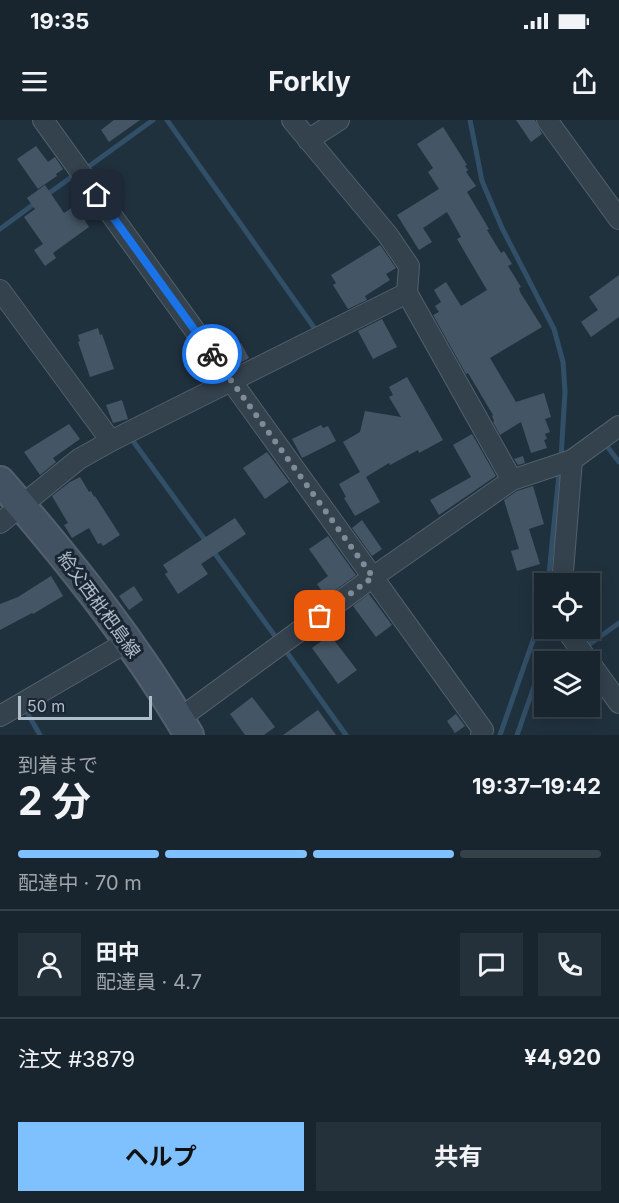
<!DOCTYPE html>
<html lang="ja">
<head>
<meta charset="utf-8">
<style>
	:root { --surface:#18252e; --page:#25313a; --text:#f1f3f6; --muted:#9fa5aa; --line:#36424a; --accent:#7fc1ff }
	body { margin:0; font-family:Inter,"Noto Sans JP",sans-serif; background:var(--page); color:var(--text); height:100vh; display:flex; flex-direction:column; font-size:22px; white-space:nowrap }
	* { box-sizing:border-box; margin:0 }
	p { font-size:20px; color:var(--muted) }
	.icon { flex:none; width:33px; height:33px; fill:none; stroke:currentColor; stroke-width:2; stroke-linecap:round; stroke-linejoin:round }
	.map { position:relative; height:615px; overflow:hidden }
	.panel { display:flex; flex-direction:column; background:var(--surface); flex:1 }
	.panel>* { flex:none }
	.buttons { position:absolute; left:534px; top:453px; display:grid; gap:12px }
	.buttons a { display:grid; place-items:center; width:66px; height:66px; border-radius:0px; background:var(--surface); box-shadow:0 3px 15px #0003,0 0 0 2px var(--line); font-size:30px }
	.scale { position:absolute; left:18px; bottom:15px; width:134px; box-sizing:border-box; padding-left:6px; border:3px solid #b0bdca; border-top:0; font-size:16px; line-height:21px; white-space:nowrap; color:#b0bdca; -webkit-text-stroke:4px #1a2733; paint-order:stroke }
	.pin { position:absolute; display:grid; place-items:center; width:51px; height:51px; color:#fff; margin:-26px; border-radius:12px; box-shadow:0 3px 9px #0006 }
	.courier { position:absolute; display:grid; place-items:center; width:60px; height:60px; margin:-30px; border:4px solid #1a73e8; border-radius:50%; background:#fff; color:#222; box-shadow:0 2px 8px #0007 }
	.overview em { font-style:normal; font-weight:700 }
	.overview div { display:flex; flex-direction:column-reverse }
	.overview { display:flex; align-items:center; justify-content:space-between; height:102px; padding:0 18px }
	h1 { font-size:39px; font-weight:700; line-height:45px }
	.bar { display:grid; grid-template-columns:repeat(4,1fr); gap:9px 6px; align-content:center; height:72px; padding:0 18px }
	.bar i { height:8px; border-radius:4px; background:var(--line) }
	.bar .selected { background:var(--accent) }
	.bar p { grid-column:span 4 }
	.line { display:flex; align-items:center; gap:15px; padding:0 18px; border-top:2px solid var(--line) }
	.line div { flex:1 }
	.round { display:grid; place-items:center; flex:none; width:63px; height:63px; border-radius:0px; background:var(--page) }
	.cta { display:flex; gap:12px; margin-top:auto; padding:12px 18px }
	.cta a { flex:1; height:69px; border-radius:0px; background:var(--accent); color:#111; font-size:24px; font-weight:700; line-height:69px; text-align:center }
	.cta a+a { background:var(--page); color:var(--text) }
	.status { display:flex; justify-content:space-between; align-items:center; height:42px; padding:0 30px; background:var(--surface); direction:ltr }
	.status svg { height:16px; fill:currentColor }
	header { display:flex; justify-content:space-between; align-items:center; height:78px; padding:0 18px; background:var(--surface); font-size:27px; font-weight:700 }
	.map>svg:first-child { display:block }
	.lines { fill:none; stroke-linecap:round; stroke-linejoin:round }
	.stream { stroke:#324f68; stroke-width:5 }
	.building { fill:#445665 }
	.minor-casing { stroke:#53606c; stroke-width:22 }
	.secondary-casing { stroke:#53606c; stroke-width:32 }
	.minor { stroke:#34424e; stroke-width:20 }
	.secondary { stroke:#425262; stroke-width:28 }
	.done { stroke:#7e8c99; stroke-width:6; stroke-dasharray:0 10.8 }
	.route { stroke:#1a73e8; stroke-width:8 }
	.labels { text-anchor:middle; stroke-width:6; stroke-linejoin:round; paint-order:stroke }
	.street-label { font-size:18px; fill:#b0bdca; stroke:#1a2733 }
</style>
</head>
<body>
<div class="status"><b>19:35</b><svg viewBox="0 0 49 12"><path d="M0 12V9h3v3zM5 12V6h3v6zM10 12V3h3v9zM15 12V0h3v12zM26 1h20v11H26zM47 4h2v5h-2z"/></svg></div>
<header><svg class="icon" aria-label="menu" viewBox="0 0 24 24"><path d="M4 6h16M4 12h16M4 18h16"/></svg>Forkly<svg class="icon" aria-label="share" viewBox="0 0 24 24"><path d="M12 15V3M7 8l5-5 5 5M5 13v7h14v-7"/></svg></header>
<div class="map">
<svg width="619" height="615" viewBox="0 0 619 615">
	<rect width="100%" height="100%" fill="#20313e"/>
	<g class="lines">
		<g class="stream">
			<polyline points="167,0 315,209"/>
			<polyline points="470,0 482,61 502,108 554,209 563,242 565,272 561,338"/>
			<polyline points="88,47 153,0"/>
			<polyline points="45,76 73,56"/>
			<polyline points="0,109 38,81"/>
			<polyline points="133,321 275,516"/>
			<polyline points="606,325 619,342"/>
			<polyline points="548,464 559,354"/>
			<polyline points="587,526 619,503"/>
			<polyline points="288,534 346,615"/>
			<polyline points="566,542 576,534"/>
			<polyline points="22,591 25,589 40,615"/>
			<polyline points="500,615 544,489"/>
			<polyline points="517,615 535,564 544,557"/>
		</g>
	</g>
	<g class="building">
		<polygon points="114,0 140,0 109,22 101,10"/>
		<polygon points="516,0 535,0 542,14 531,22"/>
		<polygon points="443,7 467,45 465,46 468,50 466,52 476,66 467,72 489,109 487,110 501,133 504,131 512,144 508,146 521,167 519,168 520,172 542,207 490,238 516,282 544,273 551,297 545,299 550,312 545,314 547,319 544,320 547,328 531,333 521,302 500,315 493,302 494,301 492,296 493,295 468,253 466,254 433,195 439,192 435,186 441,182 434,170 446,162 461,186 487,170 457,119 461,117 447,92 423,108 432,122 419,130 397,95 439,69 428,52 433,48 417,24"/>
		<polygon points="36,26 48,42 55,37 63,49 56,54 57,56 38,69 17,39"/>
		<polygon points="45,65 64,93 79,83 81,86 87,82 96,93 85,101 89,107 53,133 56,138 45,146 34,130 43,124 24,97 35,89 27,78"/>
		<polygon points="380,125 396,148 386,154 390,160 365,176 367,180 348,189 333,165 336,163 331,155"/>
		<polygon points="619,155 619,197 591,217 581,202 598,190 589,177"/>
		<polygon points="382,199 397,227 373,239 358,211"/>
		<polygon points="98,208 100,215 102,214 114,249 90,257 78,222 80,221 78,215"/>
		<polygon points="241,223 249,238 235,246 226,231"/>
		<polygon points="407,257 443,320 419,333 418,330 390,345 389,343 366,357 380,382 355,396 344,378 346,377 339,364 360,352 343,322 360,312 365,291 401,297 389,277 393,275 389,267"/>
		<polygon points="122,280 128,299 113,303 106,285"/>
		<polygon points="69,304 80,319 53,338 56,342 40,355 24,332"/>
		<polygon points="321,305 323,308 328,306 336,321 302,338 292,319"/>
		<polygon points="472,314 496,356 439,395 430,380 471,357 453,325"/>
		<polygon points="267,332 289,362 265,379 243,348"/>
		<polygon points="523,336 525,343 518,345 514,339"/>
		<polygon points="80,357 89,372 91,371 94,377 95,376 120,415 103,426 101,423 98,424 89,408 72,418 64,405 68,403 52,376 70,362"/>
		<polygon points="533,366 544,404 529,409 540,444 517,451 511,431 519,429 504,380 517,371"/>
		<polygon points="235,398 246,414 201,444 208,454 178,474 165,454 168,452 163,445"/>
		<polygon points="362,400 382,429 372,436 352,408"/>
		<polygon points="328,416 356,455 326,477 317,464 328,456 309,429"/>
		<polygon points="51,456 63,476 33,494 32,493 0,510 0,484 18,477"/>
		<polygon points="134,466 143,480 129,490 119,476"/>
		<polygon points="369,474 392,505 376,517 353,486"/>
		<polygon points="330,515 357,550 338,564 312,528"/>
		<polygon points="252,577 275,607 264,615 245,615 230,594"/>
		<polygon points="318,590 336,615 283,615"/>
		<polygon points="456,594 465,606 455,613 447,601"/>
	</g>
	<g class="lines">
		<g class="minor-casing">
			<g id="minor">
				<polyline points="43,0 483,610 481,615"/>
				<polyline points="292,0 387,114 409,146 407,173 512,360"/>
				<polyline points="547,0 619,99"/>
				<polyline points="308,20 339,0"/>
				<polyline points="0,170 111,321"/>
				<polyline points="0,403 79,339 111,321 407,173"/>
				<polyline points="562,464 572,340"/>
				<polyline points="565,508 589,542"/>
				<polyline points="590,543 619,583"/>
				<polyline points="0,596 127,522"/>
				<polyline points="179,599 373,457 512,360 572,340 619,306"/>
			</g>
		</g>
		<g class="secondary-casing">
			<path id="secondary" d="M 0,361 C 69,440 135,523 189,615"/>
		</g>
		<use href="#minor" class="minor"/>
		<use href="#secondary" class="secondary"/>
	</g>
	<g class="lines">
		<polyline class="done" points="212,234 373,457 320,496"/>
		<polyline class="route" points="97,75 212,234"/>
	</g>
	<g class="labels">
		<g class="street-label">
			<text transform="translate(99 485) rotate(54)" y="6">給父西枇杷島線</text>
		</g>
	</g>
</svg>
<div class="buttons">
<a><svg class="icon" aria-label="locate" viewBox="0 0 24 24"><circle cx="12" cy="12" r="6"/><path d="M12 2v4M12 18v4M2 12h4M18 12h4"/></svg></a>
<a><svg class="icon" aria-label="layers" viewBox="0 0 24 24"><path d="M12 4l9 5-9 5-9-5zM3 14l9 5 9-5"/></svg></a>
</div>
<div class="scale">50 m</div>
<div class="pin" style="left:320px;top:496px;background:#ea580c"><svg class="icon" aria-label="bag" viewBox="0 0 24 24"><path d="M5 8h14l-1 12H6zM9 8a3 3 0 0 1 6 0"/></svg></div>
<div class="pin" style="left:97px;top:75px;background:#1f2937"><svg class="icon" aria-label="home" viewBox="0 0 24 24"><path d="M3 11l9-7 9 7M6 9v11h12V9"/></svg></div>
<div class="courier" style="left:212px;top:234px"><svg class="icon" aria-label="bike" viewBox="0 0 24 24"><circle cx="6" cy="16" r="4"/><circle cx="18" cy="16" r="4"/><path d="M6 16l4-8h5l3 8M10 8l3 8H6M13 5h3"/></svg></div>
</div>
<section class="panel">
<div class="overview"><div><h1>2 分</h1><p>到着まで</p></div><em>19:37–19:42</em></div>
<div class="bar"><i class="selected"></i><i class="selected"></i><i class="selected"></i><i></i><p>配達中 · 70 m</p></div>
<div class="line" style="height:108px"><a class="round"><svg class="icon" aria-label="person" viewBox="0 0 24 24"><circle cx="12" cy="8" r="4"/><path d="M4 21q1-7 8-7t8 7"/></svg></a><div><b>田中</b><p>配達員 · 4.7</p></div><a class="round"><svg class="icon" aria-label="chat" viewBox="0 0 24 24"><path d="M4 5h16v11H9l-5 4z"/></svg></a><a class="round"><svg class="icon" aria-label="phone" viewBox="0 0 24 24"><path d="M5 4h4l2 5-3 2q2 4 5 5l2-3 5 2v4C11 20 4 13 5 4z"/></svg></a></div>
<div class="line" style="height:78px"><div>注文 #3879</div><b>¥4,920</b></div>
<div class="cta"><a>ヘルプ</a><a>共有</a></div>
</section>
</body>
</html>
